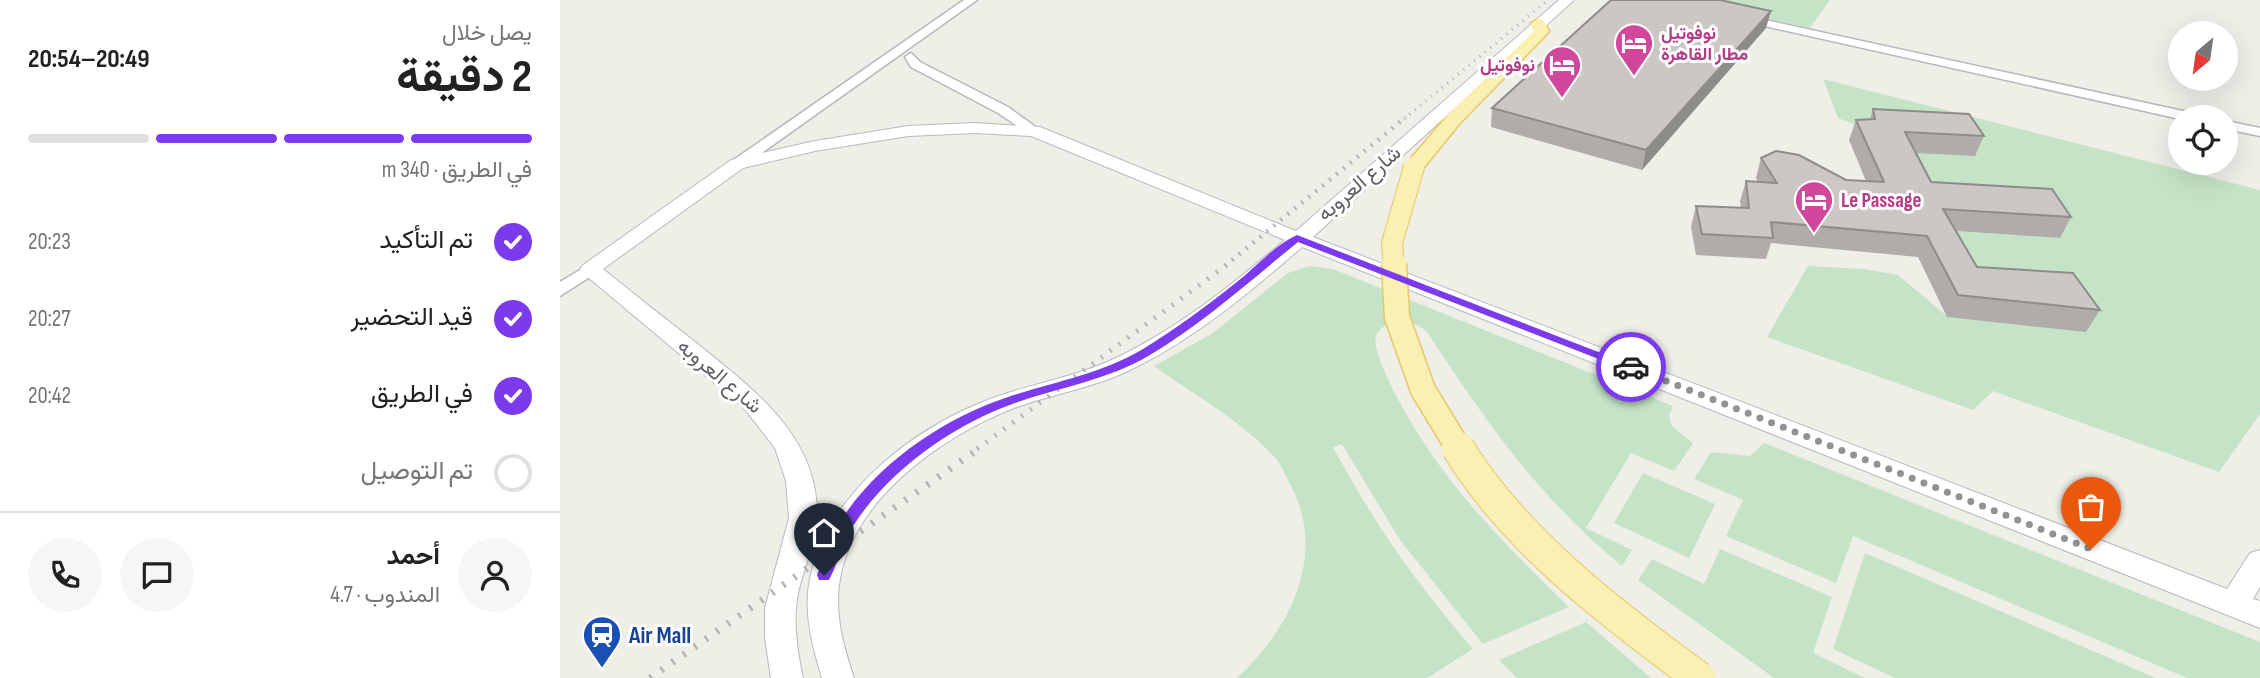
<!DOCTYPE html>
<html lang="ar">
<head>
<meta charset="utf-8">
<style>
	:root { --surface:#fff; --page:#f6f6f6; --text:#222; --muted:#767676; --line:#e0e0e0; --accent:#7c3aed }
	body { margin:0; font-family:"Sofia Sans Condensed",Vazirmatn,sans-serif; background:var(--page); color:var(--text); direction:rtl; height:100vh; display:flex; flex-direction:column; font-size:26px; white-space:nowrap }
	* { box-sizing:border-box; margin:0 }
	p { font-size:23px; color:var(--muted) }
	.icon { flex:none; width:38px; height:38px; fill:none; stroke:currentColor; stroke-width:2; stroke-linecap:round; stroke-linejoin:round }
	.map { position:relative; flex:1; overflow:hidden; direction:ltr }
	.details { display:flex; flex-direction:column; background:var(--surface); width:560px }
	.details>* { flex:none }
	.needle { width:46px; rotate:209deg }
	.buttons { position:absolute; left:1608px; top:21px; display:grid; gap:14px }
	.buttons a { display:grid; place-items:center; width:70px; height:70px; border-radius:50%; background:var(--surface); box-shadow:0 7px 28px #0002; font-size:35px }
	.pin { position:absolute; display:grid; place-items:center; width:60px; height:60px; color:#fff; margin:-72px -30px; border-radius:50% 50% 50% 0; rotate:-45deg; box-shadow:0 0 7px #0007 }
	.pin .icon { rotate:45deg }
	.courier { position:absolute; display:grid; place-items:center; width:70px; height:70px; margin:-35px; border:5px solid #7c3aed; border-radius:50%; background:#fff; color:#222; box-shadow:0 2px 9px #0007 }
	.headline em { font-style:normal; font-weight:700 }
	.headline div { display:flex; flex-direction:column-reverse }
	.headline { display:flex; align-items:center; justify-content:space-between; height:119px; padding:0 28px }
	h1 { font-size:46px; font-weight:700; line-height:52px }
	.bar { display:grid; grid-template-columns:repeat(4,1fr); gap:10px 7px; align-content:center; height:84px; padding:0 28px }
	.bar i { height:9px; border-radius:5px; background:var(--line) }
	.bar .selected { background:var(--accent) }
	.bar p { grid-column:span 4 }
	.line { display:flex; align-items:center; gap:18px; padding:0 28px; border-top:2px solid var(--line) }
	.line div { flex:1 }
	.round { display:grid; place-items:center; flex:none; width:74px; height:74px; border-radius:37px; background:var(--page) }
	ol { padding:0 28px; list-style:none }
	li { display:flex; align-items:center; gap:21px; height:77px }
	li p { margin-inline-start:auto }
	li .icon { padding:7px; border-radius:50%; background:var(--accent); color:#fff; stroke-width:4 }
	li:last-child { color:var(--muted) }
	li i { width:38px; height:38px; border:4px solid var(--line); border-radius:50% }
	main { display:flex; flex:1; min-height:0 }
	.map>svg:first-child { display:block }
	.green { fill:#c5e4c7 }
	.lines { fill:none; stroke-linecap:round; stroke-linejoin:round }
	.tertiary-casing { stroke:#b7b8bc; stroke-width:3 }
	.secondary-casing { stroke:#b8babf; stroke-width:2 }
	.primary-casing { stroke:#e7c868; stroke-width:3 }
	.tertiary { fill:#fff; fill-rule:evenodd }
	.secondary { fill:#fff; fill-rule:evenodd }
	.primary { fill:#f9f0b2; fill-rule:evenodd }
	.rail-far3 { stroke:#b4b5b6; stroke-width:3.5; stroke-dasharray:1 6; stroke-linecap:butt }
	.rail-far2 { stroke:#b4b5b6; stroke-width:4.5; stroke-dasharray:2 7; stroke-linecap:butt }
	.rail-far1 { stroke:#b4b5b6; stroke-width:5; stroke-dasharray:2 9; stroke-linecap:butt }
	.rail { stroke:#b4b5b6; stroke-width:7; stroke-dasharray:2.5 11; stroke-linecap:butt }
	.primary-bridge-far2-casing { stroke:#e7c868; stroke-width:22; stroke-linecap:butt }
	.primary-bridge-far1-casing { stroke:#e7c868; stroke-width:27; stroke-linecap:butt }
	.primary-bridge-casing { stroke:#e7c868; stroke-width:34; stroke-linecap:butt }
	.primary-bridge-far2 { stroke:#f9f0b2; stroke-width:20 }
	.primary-bridge-far1 { stroke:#f9f0b2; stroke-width:24 }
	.primary-bridge { stroke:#f9f0b2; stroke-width:32 }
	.wall { fill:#afaca9 }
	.shaded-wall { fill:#8e8c89 }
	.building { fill:#cbc8c4; stroke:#8e8c89; stroke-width:2 }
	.route { fill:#7c3aed }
	.done { stroke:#919293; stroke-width:7; stroke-dasharray:0 12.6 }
	.labels { text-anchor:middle; stroke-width:6; stroke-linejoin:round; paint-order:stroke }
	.far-hotel-label { font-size:18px; font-weight:bold; fill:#b23c85; stroke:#fff; text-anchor:start }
	.street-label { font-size:21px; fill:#5e6166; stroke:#fff }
	.hotel-label { font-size:21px; font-weight:bold; fill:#b23c85; stroke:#fff; text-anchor:start }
	.near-transit-label { font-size:24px; font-weight:bold; fill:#164399; stroke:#fff; text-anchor:start }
</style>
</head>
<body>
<main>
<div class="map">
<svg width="1700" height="678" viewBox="0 0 1700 678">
	<rect width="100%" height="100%" fill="#efeee7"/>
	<g class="green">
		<polygon points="1117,0 1270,0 1250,28"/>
		<polygon points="1263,79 1700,190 1700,414 1659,472 1433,391 1413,410 1207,337 1248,266 1304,269 1338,275 1388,317 1526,331 1406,289 1373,230 1499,237 1362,203 1306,129 1278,118"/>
		<path d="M 749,266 L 773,269 L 1113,406 L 1109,415 L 1112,426 L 1133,443 L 1114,471 L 1071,453 L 1026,528 L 1072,550 L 1062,566 C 977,496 927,423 867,332 C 858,323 850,322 838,323 C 829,324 819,326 816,336 C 811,353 843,409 852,424 C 893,493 952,552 1009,607 L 923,644 L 840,540 L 782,444 L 773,447 C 812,521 859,587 913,649 L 867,678 L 677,678 C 729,630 767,557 732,488 C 727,479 723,468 717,460 C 684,422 634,395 594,366 L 653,333 L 728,273 Z"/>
		<polygon points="1204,443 1700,642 1700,678 1627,678 1293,536 1276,583 1166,536 1183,500 1134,479 1151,452 1190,456"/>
		<polygon points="1083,473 1155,504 1129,558 1054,523"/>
		<polygon points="1160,549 1272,597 1253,653 1305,678 1214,678 1078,580 1092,559 1144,584"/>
		<polygon points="1305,553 1596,678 1335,678 1273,649"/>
		<polygon points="1026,622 1091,678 957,678 939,660"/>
	</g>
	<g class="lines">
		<g class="tertiary-casing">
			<g id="tertiary">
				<polygon points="404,0 417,0 182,167 172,167 172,161"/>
				<polygon points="1182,15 1632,113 1639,117 1620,119 1178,20 1176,18"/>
				<polygon points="351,53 360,62 448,107 481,131 479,134 469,134 438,113 351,67 345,57"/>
				<polygon points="1666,121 1700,128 1700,136 1666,129"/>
				<polygon points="30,264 36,265 39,269 36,273 0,296 0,282"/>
			</g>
		</g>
		<g class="secondary-casing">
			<path id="secondary" d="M 999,0 L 1014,0 L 753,237 L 1667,589 L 1690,553 L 1700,550 L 1700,587 L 1693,599 L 1700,601 L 1700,628 L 742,247 C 689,293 633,340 570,370 C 533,388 492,394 454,408 C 381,437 290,500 279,585 C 275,617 284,648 294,678 L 262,678 C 253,648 244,616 249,584 C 263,500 345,434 420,403 C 465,384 512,379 556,358 C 617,329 673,284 725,240 L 471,136 L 415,133 L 348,136 L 255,151 L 183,168 L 43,269 C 75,295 107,320 139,345 C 194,390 259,437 257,517 C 256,542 245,565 239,589 C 232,618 237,649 243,678 L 211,678 L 205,638 L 205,608 L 229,518 L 226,481 L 215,448 L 184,408 L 23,273 L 20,269 L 23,265 L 171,160 L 255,141 L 348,126 L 415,123 L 480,127 L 736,231 Z"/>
		</g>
		<g class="primary-casing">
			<polygon id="primary" points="978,19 983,20 989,31 983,38 900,123 861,171 847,171 844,167 847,163 888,115 973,32 971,23"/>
		</g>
		<use href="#tertiary" class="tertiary"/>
		<use href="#secondary" class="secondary"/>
		<use href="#primary" class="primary"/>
		<polyline class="rail-far3" points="844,119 988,0"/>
		<polyline class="rail-far2" points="665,266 846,117"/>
		<polyline class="rail-far1" points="417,449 668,264"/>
		<polyline class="rail" points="90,678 420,448"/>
		<g class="primary-bridge-far2-casing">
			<polyline id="primary-bridge-far2" points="834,266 832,243 854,167"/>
		</g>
		<g class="primary-bridge-far1-casing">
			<polyline id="primary-bridge-far1" points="834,264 837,317 863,390 899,449"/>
		</g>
		<g class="primary-bridge-casing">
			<path id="primary-bridge" d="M 898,448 C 954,540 1053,615 1139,678"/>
		</g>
		<use href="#primary-bridge-far2" class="primary-bridge-far2"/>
		<use href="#primary-bridge-far1" class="primary-bridge-far1"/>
		<use href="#primary-bridge" class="primary-bridge"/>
	</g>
	<g class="wall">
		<polygon points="1206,28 1082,170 931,127 932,108"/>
		<polygon points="1313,109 1424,136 1415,156 1356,153 1371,182 1511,217 1500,238 1396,231 1417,267 1540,310 1526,332 1387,317 1358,257 1211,243 1206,259 1136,255 1131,227 1136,206 1181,208 1180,201 1186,181 1198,182 1196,178 1201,158 1286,180 1306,181 1289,140 1296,120 1310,119"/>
	</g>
	<polygon class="shaded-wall" points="1211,11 1206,28 1082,170 1086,150"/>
	<g class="building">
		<polygon points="1051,0 1160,0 1211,11 1086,150 932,108"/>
		<polygon points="1313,109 1409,114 1424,136 1345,132 1371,182 1492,189 1511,217 1383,209 1417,267 1513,273 1540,310 1398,295 1367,236 1211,222 1213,238 1142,234 1136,206 1189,208 1186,181 1217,183 1201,158 1216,151 1239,155 1286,180 1324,182 1296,120 1315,119"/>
	</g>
	<path class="route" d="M 737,235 L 1077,367 L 1067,370 L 738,242 C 690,281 643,323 590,355 C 548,380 501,387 455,403 C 393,425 329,470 293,526 C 282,542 278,563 269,580 L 259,580 L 257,575 C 264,558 270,538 280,522 C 316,464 384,418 448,397 C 493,382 541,374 583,349 C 616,329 648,305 678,281 C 696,267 716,244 737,235 Z"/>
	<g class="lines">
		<polyline class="done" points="1071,367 1531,549"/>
	</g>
	<defs>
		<g id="hotel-pin" transform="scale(2.0125)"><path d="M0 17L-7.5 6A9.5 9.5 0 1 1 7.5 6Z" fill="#d1479c" stroke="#fff"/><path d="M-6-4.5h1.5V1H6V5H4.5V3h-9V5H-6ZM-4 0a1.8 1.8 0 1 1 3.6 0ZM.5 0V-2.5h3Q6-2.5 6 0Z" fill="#fff"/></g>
		<g id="station-pin" transform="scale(2.0125)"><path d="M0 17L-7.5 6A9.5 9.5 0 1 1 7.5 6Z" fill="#1a4fb4" stroke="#fff"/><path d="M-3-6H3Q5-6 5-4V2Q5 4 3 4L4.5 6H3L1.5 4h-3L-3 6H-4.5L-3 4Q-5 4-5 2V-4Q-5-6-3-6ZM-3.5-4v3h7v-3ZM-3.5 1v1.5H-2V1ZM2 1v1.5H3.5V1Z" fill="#fff"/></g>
	</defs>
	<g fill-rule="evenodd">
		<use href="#hotel-pin" x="1074" y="43"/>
		<use href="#hotel-pin" x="1002" y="65"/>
		<use href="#hotel-pin" x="1254" y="200"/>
		<use href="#station-pin" x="42" y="635"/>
	</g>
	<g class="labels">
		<g class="far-hotel-label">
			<text x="1101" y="39">نوفوتيل<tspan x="1101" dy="21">مطار القاهرة</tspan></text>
			<text x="975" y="71" text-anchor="end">نوفوتيل</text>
		</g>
		<g class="street-label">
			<text transform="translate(799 183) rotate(-41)" y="7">شارع العروبه</text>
			<text transform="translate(160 376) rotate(40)" y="7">شارع العروبه</text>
		</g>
		<g class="hotel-label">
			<text x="1281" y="207">Le Passage</text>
		</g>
		<g class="near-transit-label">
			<text x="69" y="643">Air Mall</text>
		</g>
	</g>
</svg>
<div class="buttons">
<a><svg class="needle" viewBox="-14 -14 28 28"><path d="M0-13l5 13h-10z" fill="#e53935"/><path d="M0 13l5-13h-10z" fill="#767676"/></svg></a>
<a><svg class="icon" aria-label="locate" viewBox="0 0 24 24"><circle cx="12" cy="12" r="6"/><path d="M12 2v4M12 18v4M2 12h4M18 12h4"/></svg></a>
</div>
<div class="pin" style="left:1531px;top:549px;background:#ea580c"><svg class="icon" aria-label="bag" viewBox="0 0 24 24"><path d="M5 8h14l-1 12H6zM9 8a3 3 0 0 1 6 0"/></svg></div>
<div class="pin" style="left:264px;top:575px;background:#1f2937"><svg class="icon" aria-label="home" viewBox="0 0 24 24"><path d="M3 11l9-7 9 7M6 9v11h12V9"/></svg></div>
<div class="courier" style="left:1071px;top:367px"><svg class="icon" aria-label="car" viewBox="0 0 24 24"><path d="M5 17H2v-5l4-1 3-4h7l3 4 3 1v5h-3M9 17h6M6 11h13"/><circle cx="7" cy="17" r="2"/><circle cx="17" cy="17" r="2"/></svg></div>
</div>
<section class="details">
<div class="headline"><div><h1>2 دقيقة</h1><p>يصل خلال</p></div><em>20:49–20:54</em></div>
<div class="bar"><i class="selected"></i><i class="selected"></i><i class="selected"></i><i></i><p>في الطريق · 340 m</p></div>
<ol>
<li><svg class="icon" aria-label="check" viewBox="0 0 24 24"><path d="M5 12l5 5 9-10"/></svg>تم التأكيد<p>20:23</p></li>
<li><svg class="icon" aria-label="check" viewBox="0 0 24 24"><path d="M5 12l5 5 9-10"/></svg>قيد التحضير<p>20:27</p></li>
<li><svg class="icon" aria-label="check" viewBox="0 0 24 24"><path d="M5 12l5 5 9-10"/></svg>في الطريق<p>20:42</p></li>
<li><i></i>تم التوصيل</li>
</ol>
<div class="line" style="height:126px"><a class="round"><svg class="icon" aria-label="person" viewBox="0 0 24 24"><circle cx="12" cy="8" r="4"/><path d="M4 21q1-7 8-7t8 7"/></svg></a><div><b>أحمد</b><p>المندوب · 4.7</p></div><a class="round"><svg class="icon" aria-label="chat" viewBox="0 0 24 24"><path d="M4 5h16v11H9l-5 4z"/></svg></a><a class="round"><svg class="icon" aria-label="phone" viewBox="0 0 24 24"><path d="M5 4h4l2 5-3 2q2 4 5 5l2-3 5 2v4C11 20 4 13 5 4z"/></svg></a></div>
</section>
</main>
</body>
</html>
